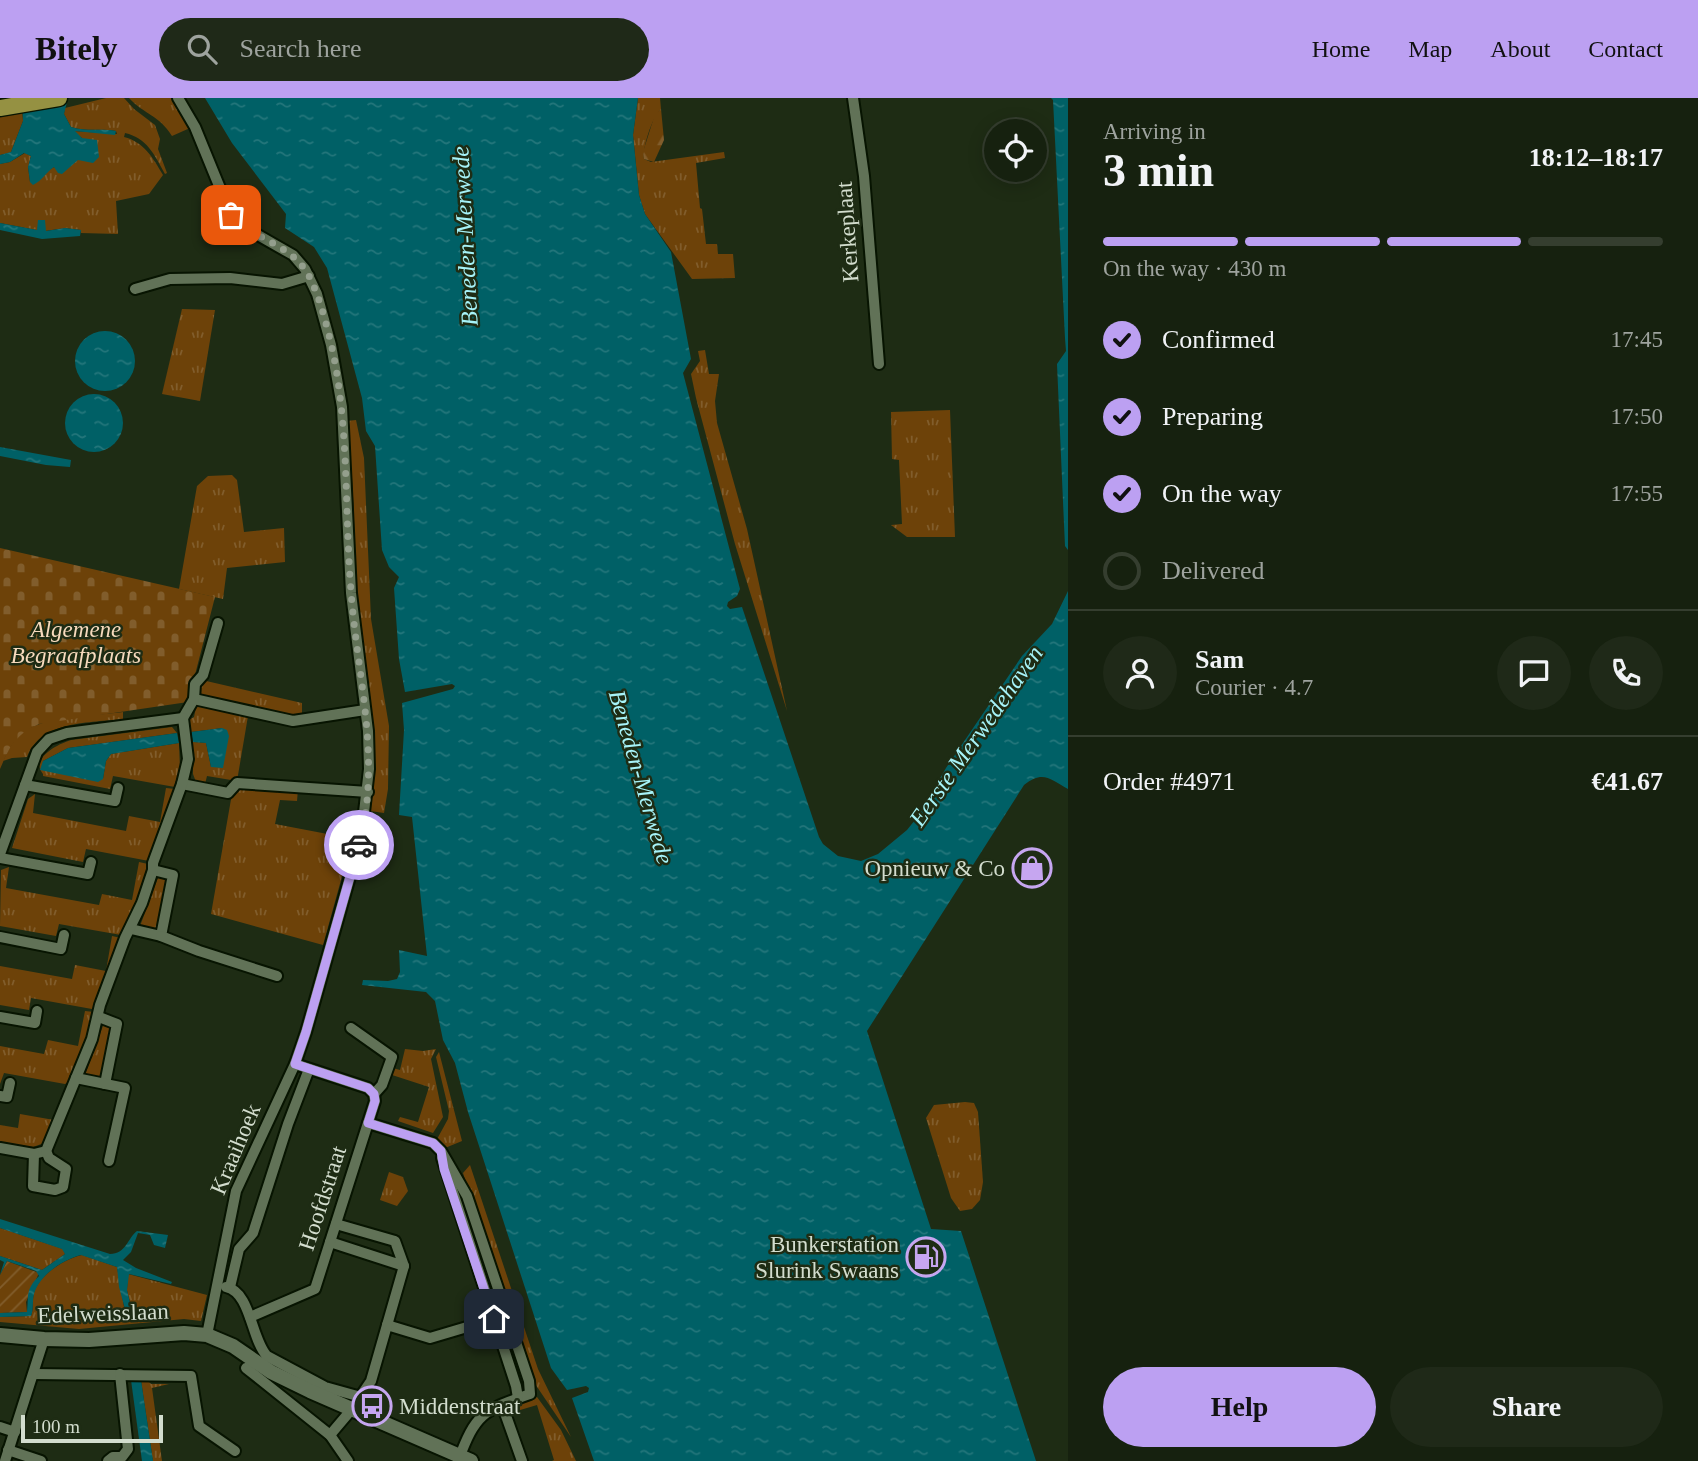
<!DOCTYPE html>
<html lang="en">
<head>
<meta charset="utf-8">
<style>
	:root { --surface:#16210f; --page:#1f2918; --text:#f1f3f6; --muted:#9ea39e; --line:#353e2f; --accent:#bca0f2 }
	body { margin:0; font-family:"Times New Roman",serif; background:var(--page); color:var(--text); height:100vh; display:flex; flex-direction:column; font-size:26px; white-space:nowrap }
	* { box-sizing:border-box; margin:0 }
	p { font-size:23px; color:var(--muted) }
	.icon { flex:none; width:38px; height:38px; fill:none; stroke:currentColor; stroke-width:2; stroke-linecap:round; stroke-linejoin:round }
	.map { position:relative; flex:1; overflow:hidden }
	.drawer { display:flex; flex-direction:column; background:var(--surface); width:630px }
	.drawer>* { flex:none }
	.controls { position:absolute; left:984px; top:21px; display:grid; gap:14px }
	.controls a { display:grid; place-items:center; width:63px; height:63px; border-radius:50%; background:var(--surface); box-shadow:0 4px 18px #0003,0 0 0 2px var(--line); font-size:35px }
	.scale { position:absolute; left:21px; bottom:18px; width:142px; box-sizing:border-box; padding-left:7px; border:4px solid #d3ddce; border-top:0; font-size:19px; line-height:24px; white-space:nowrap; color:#d3ddce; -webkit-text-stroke:5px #1e2c14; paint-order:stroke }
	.pin { position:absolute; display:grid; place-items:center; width:60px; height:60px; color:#fff; margin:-30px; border-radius:14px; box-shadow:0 4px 10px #0006 }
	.courier { position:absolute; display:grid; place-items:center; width:70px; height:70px; margin:-35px; border:5px solid #bca0f2; border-radius:50%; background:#fff; color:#222; box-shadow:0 2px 9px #0007 }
	.summary em { font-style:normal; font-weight:700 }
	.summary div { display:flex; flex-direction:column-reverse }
	.summary { display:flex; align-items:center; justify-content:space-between; height:119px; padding:0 35px }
	h1 { font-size:46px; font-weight:700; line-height:52px }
	.bar { display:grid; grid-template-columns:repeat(4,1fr); gap:10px 7px; align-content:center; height:84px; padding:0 35px }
	.bar i { height:9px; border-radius:5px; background:var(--line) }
	.bar .active { background:var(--accent) }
	.bar p { grid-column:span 4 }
	.line { display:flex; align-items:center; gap:18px; padding:0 35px; border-top:2px solid var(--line) }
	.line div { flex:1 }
	.round { display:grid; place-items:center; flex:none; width:74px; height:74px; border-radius:37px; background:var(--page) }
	ol { padding:0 35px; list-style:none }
	li { display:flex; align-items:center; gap:21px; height:77px }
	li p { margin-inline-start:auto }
	li .icon { padding:7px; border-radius:50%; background:var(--accent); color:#111; stroke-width:4 }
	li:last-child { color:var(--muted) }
	li i { width:38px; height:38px; border:4px solid var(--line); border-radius:50% }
	.primary-button { display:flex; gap:14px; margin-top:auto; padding:14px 35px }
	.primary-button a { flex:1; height:80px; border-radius:42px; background:var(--accent); color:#111; font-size:28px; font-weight:700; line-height:80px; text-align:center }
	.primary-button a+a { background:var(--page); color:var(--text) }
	header { display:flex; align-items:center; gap:42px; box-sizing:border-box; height:98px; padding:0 35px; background:var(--accent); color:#111 }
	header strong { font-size:33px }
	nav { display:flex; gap:38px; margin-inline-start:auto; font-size:24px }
	.search { width:490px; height:63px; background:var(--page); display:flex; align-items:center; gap:18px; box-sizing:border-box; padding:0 24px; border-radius:38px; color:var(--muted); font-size:26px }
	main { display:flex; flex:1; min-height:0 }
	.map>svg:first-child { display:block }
	.grass { fill:url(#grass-tufts) }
	.forest { fill:url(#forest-firs) }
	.cemetery { fill:url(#cemetery-stones) }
	.garden { fill:url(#garden-furrows) }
	.water { fill:url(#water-ripples) }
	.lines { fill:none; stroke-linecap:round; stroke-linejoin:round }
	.street-casing { stroke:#071401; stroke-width:14 }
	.secondary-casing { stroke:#071401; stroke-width:18 }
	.primary-casing { stroke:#071401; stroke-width:19 }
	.street { stroke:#617257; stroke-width:10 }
	.secondary { stroke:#617257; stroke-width:14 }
	.primary { stroke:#959142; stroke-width:16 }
	.done { stroke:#949f8d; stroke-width:7; stroke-dasharray:0 12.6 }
	.route { stroke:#bca0f2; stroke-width:9 }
	.labels { text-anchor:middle; stroke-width:5; stroke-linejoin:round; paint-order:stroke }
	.street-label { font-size:23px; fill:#d3ddce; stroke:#1e2c14 }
	.park-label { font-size:23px; font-style:italic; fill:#f7dabd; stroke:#1e2c14 }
	.poi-label { font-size:23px; fill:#d3ddce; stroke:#1e2c14; text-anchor:end }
	.water-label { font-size:24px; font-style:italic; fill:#a6f3f8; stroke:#1e2c14 }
</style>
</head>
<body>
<header>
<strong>Bitely</strong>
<div class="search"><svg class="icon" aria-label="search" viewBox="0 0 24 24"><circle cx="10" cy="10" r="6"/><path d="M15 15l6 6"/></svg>Search here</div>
<nav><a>Home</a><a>Map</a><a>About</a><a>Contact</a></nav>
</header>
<main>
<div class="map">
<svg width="1068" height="1363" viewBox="0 0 1068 1363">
	<defs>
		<pattern id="grass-tufts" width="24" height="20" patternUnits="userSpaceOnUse" patternTransform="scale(1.75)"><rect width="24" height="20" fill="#6d4209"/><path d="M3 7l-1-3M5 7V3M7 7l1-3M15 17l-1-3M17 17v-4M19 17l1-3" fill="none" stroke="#815d2c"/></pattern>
		<pattern id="forest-firs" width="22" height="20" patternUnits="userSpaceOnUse" patternTransform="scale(1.75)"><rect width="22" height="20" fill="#6d4209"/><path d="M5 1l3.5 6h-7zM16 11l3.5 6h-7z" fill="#815d2c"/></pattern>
		<pattern id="cemetery-stones" width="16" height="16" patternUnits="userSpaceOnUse" patternTransform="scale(1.75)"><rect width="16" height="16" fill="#6d4209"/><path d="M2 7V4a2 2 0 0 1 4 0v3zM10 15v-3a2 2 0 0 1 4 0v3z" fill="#815d2c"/></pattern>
		<pattern id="garden-furrows" width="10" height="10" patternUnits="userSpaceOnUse" patternTransform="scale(1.75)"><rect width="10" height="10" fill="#6d4209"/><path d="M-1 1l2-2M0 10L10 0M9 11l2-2" fill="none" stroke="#815d2c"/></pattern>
		<pattern id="water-ripples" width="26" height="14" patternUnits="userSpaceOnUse" patternTransform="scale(1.75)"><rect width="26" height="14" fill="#006066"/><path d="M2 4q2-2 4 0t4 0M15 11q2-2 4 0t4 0" fill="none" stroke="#24767b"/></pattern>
	</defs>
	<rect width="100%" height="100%" fill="#1e2c14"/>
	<g class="grass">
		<path d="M 106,0 L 124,0 L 134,11 L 155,27 L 160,41 L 158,51 L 167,75 L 165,76 C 154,56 147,40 125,35 L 124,39 C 144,44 153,60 163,77 L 149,96 L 116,103 L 118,136 L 81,135 L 81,132 L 65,130 L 45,133 L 45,123 L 37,132 L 0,125 L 0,66 L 10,64 L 25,55 L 31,58 L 28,69 L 30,84 L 54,69 L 57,71 L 82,40 L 73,33 L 117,36 L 116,33 C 101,30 86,34 71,29 L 64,16 L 65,10 Z"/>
		<path d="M 129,0 L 171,0 L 190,30 L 172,38 C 159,17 145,17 129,0 Z"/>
		<path d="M 638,0 L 660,0 L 661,11 C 653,17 642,50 644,61 L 651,64 L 724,54 L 725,60 L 696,65 L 700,110 L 702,111 L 706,146 L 717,146 L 718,156 L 733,156 L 735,180 L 692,181 L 645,116 L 639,97 L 633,37 Z"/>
		<polygon points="22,12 23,23 11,54 0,57 0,16"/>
		<polygon points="182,211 215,212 200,303 162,296"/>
		<polygon points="705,252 709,276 719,276 715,303 717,325 747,431 787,613 735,446 696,300 691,276 700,263 698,253"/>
		<polygon points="950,312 955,439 907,439 891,427 902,426 899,362 892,361 891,314"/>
		<path d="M 356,322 L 364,360 L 371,521 L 389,628 L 388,691 L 384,715 L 370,713 C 382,639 364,567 357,494 C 354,462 355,430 353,398 C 352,373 349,348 347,323 Z"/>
		<polygon points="232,377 237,382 244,434 284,430 285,464 227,470 223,501 179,491 197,388 208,378"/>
		<polygon points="202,582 302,605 302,618 284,619 199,598"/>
		<polygon points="197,605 248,618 237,683 207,678 205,686 196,684 193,676 193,644 206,645 211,669 222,630 191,634 189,622 194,619"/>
		<path d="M 123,614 L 123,621 C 91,625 41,622 27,659 L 12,660 L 3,663 C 8,653 12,643 21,636 C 40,618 96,618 123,614 Z"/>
		<path d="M 172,629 L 177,635 L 68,650 L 43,663 L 103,681 L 106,663 L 111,656 L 179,645 L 180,671 L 175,689 L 113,678 L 110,691 L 43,678 L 43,676 C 30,660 58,646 71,642 Z"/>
		<polygon points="166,690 175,691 149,763 86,751 83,764 12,750 28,701 35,696 33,715 126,733 129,718 160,724"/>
		<polygon points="233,690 298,691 297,703 280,702 275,726 338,738 340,733 354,735 323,847 211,816"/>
		<path d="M 139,764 L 148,766 C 146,791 134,816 121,837 L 59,826 L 56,838 L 0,828 L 1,772 L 9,769 L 6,790 L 99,807 L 102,796 L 132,802 Z"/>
		<polygon points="159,777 164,779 166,783 158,828 153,832 140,828"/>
		<polygon points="112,838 121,840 96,909 92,911 31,900 29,912 0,907 0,868 72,881 75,867 106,873"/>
		<polygon points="85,913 94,914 91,928 69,984 65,986 4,975 0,986 0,948 44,956 48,942 78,948"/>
		<polygon points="104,925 111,929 102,978 99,980 85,977"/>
		<polygon points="405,951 423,953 436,951 431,961 443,1019 433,1035 398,1023 400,1019 418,1024 429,989 389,976 393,970 400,972"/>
		<polygon points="439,954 462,1043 445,1050 436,1043 448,1021 449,1013 436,959"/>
		<polygon points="965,1004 974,1005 978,1014 983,1084 980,1102 972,1111 960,1113 951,1100 926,1020 934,1007"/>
		<polygon points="20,1016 54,1022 44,1045 33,1049 0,1045 0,1027 18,1030"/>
		<polygon points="470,1067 538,1271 571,1339 529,1277 463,1075"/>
		<polygon points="389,1074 403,1079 408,1093 397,1108 380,1102"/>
		<polygon points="0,1130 63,1151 65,1156 42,1172 0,1158"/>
		<path d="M 82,1157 L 117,1169 L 124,1209 L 131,1209 L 127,1192 L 128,1176 L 207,1197 L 201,1223 L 184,1221 L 79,1231 L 0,1224 L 0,1219 L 31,1218 C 34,1211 32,1203 34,1195 C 39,1177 64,1161 82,1157 Z"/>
		<polygon points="141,1282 147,1282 151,1286 169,1286 152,1290 162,1363 153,1363"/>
		<polygon points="537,1299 561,1332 576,1363 552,1363 554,1362 537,1307 510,1315 506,1310"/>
	</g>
	<polygon class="forest" points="661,11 664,42 654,64 644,61 643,54 655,16"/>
	<path class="cemetery" d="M 0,450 L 215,499 L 188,604 L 39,626 C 15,637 10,648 0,671 Z"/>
	<polygon class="garden" points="7,1163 39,1175 26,1204 27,1214 0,1215 0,1177"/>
	<g class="water">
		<path d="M 22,0 L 68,0 L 64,16 L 71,29 C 86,34 101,30 116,33 L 115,37 L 75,33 L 82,40 L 97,42 L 99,59 L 93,65 L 78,62 L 62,76 L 58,75 L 54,69 C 45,75 43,82 33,87 L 30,84 L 28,69 L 31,58 L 24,55 L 10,64 L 0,66 L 0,57 L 11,54 L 23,23 Z"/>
		<path d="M 205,0 L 638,0 L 633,37 L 639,97 L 645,116 L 671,154 L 691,261 L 683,275 L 740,491 L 737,498 L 728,504 L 727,508 L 730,511 L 742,509 L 819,739 L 823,746 L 838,758 L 861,763 L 878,756 L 907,732 L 919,717 L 946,670 L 1022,558 L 1052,526 L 1068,493 L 1068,691 C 1050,681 1043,672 1024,687 L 867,933 L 931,1131 L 961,1133 L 1036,1363 L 594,1363 L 572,1300 L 588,1294 L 589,1290 L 586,1288 L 567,1292 L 551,1270 L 468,1014 L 455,965 L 443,942 L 435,903 L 426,894 L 362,887 L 363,882 L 388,883 L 397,881 L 400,874 L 399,852 L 427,858 L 412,719 L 399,717 L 404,632 L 402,605 L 453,591 L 455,588 L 452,586 L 405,594 L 399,561 L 394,490 L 399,479 L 389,469 L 382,452 L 375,348 L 366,333 L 362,300 L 327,170 L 314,149 L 285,130 L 286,116 L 232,45 Z"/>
		<polygon points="1051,0 1068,0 1068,452 1065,448 1064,426 1057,266 1066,253 1065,240 1053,2"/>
		<polygon points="38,122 45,122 46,133 65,130 81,132 80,138 42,141 0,132 0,125 37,132"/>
		<circle cx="105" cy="263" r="30"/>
		<circle cx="94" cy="325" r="29"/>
		<polygon points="0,349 71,362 70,369 46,367 0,358"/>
		<polygon points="222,630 227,632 229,638 223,670 211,669 206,645 193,644 191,634"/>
		<polygon points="177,635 179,645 111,656 106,663 103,681 98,684 40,672 43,663 68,650"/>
		<path d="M 0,1121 L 110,1156 C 126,1156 127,1141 137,1133 L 168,1137 L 165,1150 L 154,1147 L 150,1137 L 138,1135 L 131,1154 L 123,1162 L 136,1170 L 172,1184 L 171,1186 L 129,1176 L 127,1192 L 131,1209 L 125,1211 L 119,1189 L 117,1169 L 81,1157 C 64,1161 39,1177 34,1196 C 32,1203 34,1211 31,1218 L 0,1219 L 0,1215 L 27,1214 C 29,1197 25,1192 39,1178 L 36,1173 L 7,1163 L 0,1177 L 4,1164 L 0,1162 L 0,1158 L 42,1172 L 65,1156 L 62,1151 L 0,1130 Z"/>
		<polygon points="131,1282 141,1282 153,1363 142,1363"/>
	</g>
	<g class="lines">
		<g class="street-casing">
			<g id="street">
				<polyline points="178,0 195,29 231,117 249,132 293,157 305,171 317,196 331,247 342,309 351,495 368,633 369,671 361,740 306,934 295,966 236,1093 207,1237"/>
				<polyline points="853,0 864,78 879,266"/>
				<polyline points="135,191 170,181 230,180 282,186 309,178"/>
				<polyline points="194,601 293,623 365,612"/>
				<polyline points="183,620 194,601 195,586 203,577 218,525"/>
				<polyline points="182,686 228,695 237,685 368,694"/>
				<polyline points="25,687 115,703 118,690"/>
				<polyline points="0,756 37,654 49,641 67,635 183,620"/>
				<polyline points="0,760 88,776 91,764"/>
				<polyline points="131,831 161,838 173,777 153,772"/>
				<polyline points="161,838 199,853 277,878"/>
				<polyline points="0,839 61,851 64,837"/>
				<polyline points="0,919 35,925 37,913"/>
				<polyline points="99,919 117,926 105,986"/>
				<polyline points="351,930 392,959 382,987 374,996"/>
				<polyline points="76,980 125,990 109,1063"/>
				<polyline points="0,998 7,999 10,985"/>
				<path d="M 368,1025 L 433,1045 L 441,1053 L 467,1098 L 529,1283 L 530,1296 C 482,1313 476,1315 458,1363"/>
				<polyline points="0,1050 34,1056 46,1053 92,941 100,907 125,840 142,805 153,772 153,765 182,686 188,661 183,620"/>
				<polyline points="34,1056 33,1088 55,1092 63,1089 66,1071 49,1060 46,1053"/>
				<polyline points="442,1060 516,1288 518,1300"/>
				<polyline points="330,1144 404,1168 395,1143 336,1126"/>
				<path d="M 226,1189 C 251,1194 251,1241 267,1258 L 325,1289 L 361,1299"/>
				<polyline points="230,1189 239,1151 253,1135 288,1026 309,971"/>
				<polyline points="250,1219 315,1191 375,1003 374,996 368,990 295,966"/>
				<polyline points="387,1227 430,1240 494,1221"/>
				<polyline points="246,1270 330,1337 348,1363"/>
				<polyline points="34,1276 191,1278 199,1328 235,1353"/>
				<polyline points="499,1309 505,1315 522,1363"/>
				<polyline points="0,1329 15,1334"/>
				<polyline points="330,1337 352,1311 371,1283 404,1168"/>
				<polyline points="8,1352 41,1363"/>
				<polyline points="5,1363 44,1241"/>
				<polyline points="108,1363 113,1359 122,1359 128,1351 120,1276"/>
			</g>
		</g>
		<g class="secondary-casing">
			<polyline id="secondary" points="0,1237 44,1241 89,1242 184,1235 207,1237 233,1248 271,1274 310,1293 471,1363"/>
		</g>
		<g class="primary-casing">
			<polyline id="primary" points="0,10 59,0"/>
		</g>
		<use href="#street" class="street"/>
		<use href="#secondary" class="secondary"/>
		<use href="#primary" class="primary"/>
	</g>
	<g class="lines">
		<path class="done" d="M 231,117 C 254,142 292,146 309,178 C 318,196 323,214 328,233 C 350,318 344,406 351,493 C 357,578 382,662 359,747"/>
		<polyline class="route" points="359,747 306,934 295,966 368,990 374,996 375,1003 368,1025 433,1045 441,1053 444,1071 494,1221"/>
	</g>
	<defs>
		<g id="shop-ring" transform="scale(2.0125)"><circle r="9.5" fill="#1e2c14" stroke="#c6a6f0" stroke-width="1.5"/><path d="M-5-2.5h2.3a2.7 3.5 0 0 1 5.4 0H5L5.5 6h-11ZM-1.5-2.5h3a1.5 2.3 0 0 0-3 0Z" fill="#c6a6f0"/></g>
		<g id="fuel-ring" transform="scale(2.0125)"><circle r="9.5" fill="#1e2c14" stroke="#c6a6f0" stroke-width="1.5"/><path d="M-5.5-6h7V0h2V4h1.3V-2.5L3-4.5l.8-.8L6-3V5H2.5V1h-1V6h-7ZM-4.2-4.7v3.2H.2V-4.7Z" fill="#c6a6f0"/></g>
		<g id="bus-ring" transform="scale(2.0125)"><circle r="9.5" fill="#1e2c14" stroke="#c6a6f0" stroke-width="1.5"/><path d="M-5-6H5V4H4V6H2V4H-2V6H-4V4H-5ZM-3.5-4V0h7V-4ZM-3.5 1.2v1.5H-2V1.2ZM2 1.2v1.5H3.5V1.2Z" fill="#c6a6f0"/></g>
	</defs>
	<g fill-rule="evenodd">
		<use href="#shop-ring" x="1032" y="770"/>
		<use href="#fuel-ring" x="926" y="1159"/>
		<use href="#bus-ring" x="372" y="1308"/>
	</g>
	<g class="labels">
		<g class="street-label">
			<text transform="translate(847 134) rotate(-94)" y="8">Kerkeplaat</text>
			<text transform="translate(235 1051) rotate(-67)" y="8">Kraaihoek</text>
			<text transform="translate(322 1100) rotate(-72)" y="8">Hoofdstraat</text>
			<text transform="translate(103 1215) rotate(-2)" y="8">Edelweisslaan</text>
		</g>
		<g class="park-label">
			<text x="76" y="539">Algemene<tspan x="76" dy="26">Begraafplaats</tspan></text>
		</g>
		<g class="poi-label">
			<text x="1005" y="778">Opnieuw &amp; Co</text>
			<text x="899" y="1154">Bunkerstation<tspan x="899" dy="26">Slurink Swaans</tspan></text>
			<text x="399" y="1316" text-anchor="start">Middenstraat</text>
		</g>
		<g class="water-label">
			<text transform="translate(465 138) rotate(-93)" y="8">Beneden-Merwede</text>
			<text transform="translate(976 638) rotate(-55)" y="8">Eerste Merwedehaven</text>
			<text transform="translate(641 679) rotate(74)" y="8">Beneden-Merwede</text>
		</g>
	</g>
</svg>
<div class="controls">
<a><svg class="icon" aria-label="locate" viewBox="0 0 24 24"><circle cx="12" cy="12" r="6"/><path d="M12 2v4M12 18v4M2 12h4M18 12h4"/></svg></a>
</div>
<div class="scale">100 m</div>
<div class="pin" style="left:231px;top:117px;background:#ea580c"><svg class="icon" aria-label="bag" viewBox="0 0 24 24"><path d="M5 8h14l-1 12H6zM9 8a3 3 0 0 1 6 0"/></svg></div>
<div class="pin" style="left:494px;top:1221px;background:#1f2937"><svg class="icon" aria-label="home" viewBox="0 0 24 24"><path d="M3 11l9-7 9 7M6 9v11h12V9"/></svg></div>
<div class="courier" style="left:359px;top:747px"><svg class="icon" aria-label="car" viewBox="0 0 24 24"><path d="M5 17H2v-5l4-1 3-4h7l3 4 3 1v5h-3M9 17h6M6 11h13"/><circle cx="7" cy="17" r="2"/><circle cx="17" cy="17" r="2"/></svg></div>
</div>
<section class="drawer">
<div class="summary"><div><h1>3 min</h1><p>Arriving in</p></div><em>18:12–18:17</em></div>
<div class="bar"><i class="active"></i><i class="active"></i><i class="active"></i><i></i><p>On the way · 430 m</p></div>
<ol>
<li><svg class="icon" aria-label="check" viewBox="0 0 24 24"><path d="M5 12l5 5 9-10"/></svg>Confirmed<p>17:45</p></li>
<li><svg class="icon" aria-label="check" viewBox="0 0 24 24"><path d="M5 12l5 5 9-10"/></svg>Preparing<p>17:50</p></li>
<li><svg class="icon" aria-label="check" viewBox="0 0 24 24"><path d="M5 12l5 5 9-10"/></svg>On the way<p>17:55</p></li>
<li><i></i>Delivered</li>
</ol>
<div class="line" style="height:126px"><a class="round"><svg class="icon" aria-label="person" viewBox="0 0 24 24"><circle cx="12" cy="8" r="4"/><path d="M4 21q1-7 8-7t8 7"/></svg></a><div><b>Sam</b><p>Courier · 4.7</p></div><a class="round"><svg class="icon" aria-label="chat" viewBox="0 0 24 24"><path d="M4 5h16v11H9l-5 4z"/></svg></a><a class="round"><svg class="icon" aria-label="phone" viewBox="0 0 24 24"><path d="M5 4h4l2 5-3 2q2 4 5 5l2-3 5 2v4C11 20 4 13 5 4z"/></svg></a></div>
<div class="line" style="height:91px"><div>Order #4971</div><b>€41.67</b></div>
<div class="primary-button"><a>Help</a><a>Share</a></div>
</section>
</main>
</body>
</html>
